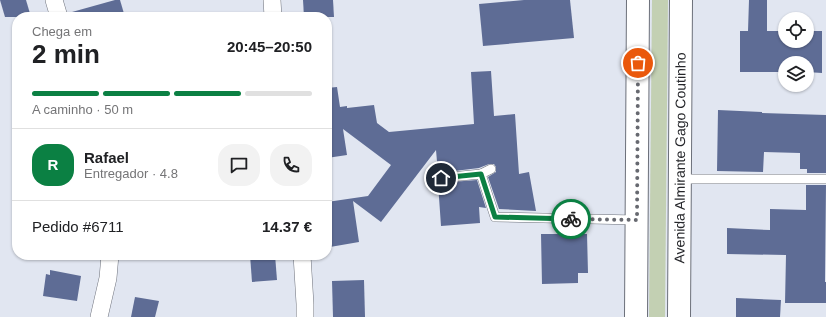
<!DOCTYPE html>
<html lang="pt">
<head>
<meta charset="utf-8">
<style>
	:root { --surface:#fff; --page:#f2f2f2; --text:#202124; --muted:#757577; --line:#e0e0e0; --accent:#0b8043 }
	body { margin:0; font-family:Arial,sans-serif; background:var(--page); color:var(--text); height:100vh; display:flex; flex-direction:column; font-size:15px; white-space:nowrap }
	* { box-sizing:border-box; margin:0 }
	p { font-size:13px; color:var(--muted) }
	.icon { flex:none; width:22px; height:22px; fill:none; stroke:currentColor; stroke-width:2; stroke-linecap:round; stroke-linejoin:round }
	.map { position:relative; flex:1; overflow:hidden }
	.panel { position:absolute; left:12px; top:12px; width:320px; height:248px; display:flex; flex-direction:column; background:var(--surface); border-radius:16px; box-shadow:0 1px 3px #0004 }
	.panel>* { flex:none }
	.buttons { position:absolute; left:778px; top:12px; display:grid; gap:8px }
	.buttons a { display:grid; place-items:center; width:36px; height:36px; border-radius:50%; background:var(--surface); box-shadow:0 1px 3px #0004; font-size:20px }
	.pin { position:absolute; display:grid; place-items:center; width:34px; height:34px; color:#fff; margin:-17px; border:2px solid #fff; border-radius:50%; box-shadow:0 1px 4px #0007 }
	.courier { position:absolute; display:grid; place-items:center; width:40px; height:40px; margin:-20px; border:3px solid #0b8043; border-radius:50%; background:#fff; color:#222; box-shadow:0 1px 5px #0007 }
	.head em { font-style:normal; font-weight:700 }
	.head div { display:flex; flex-direction:column-reverse }
	.head { display:flex; align-items:center; justify-content:space-between; height:68px; padding:0 20px }
	h1 { font-size:26px; font-weight:700; line-height:30px }
	.bar { display:grid; grid-template-columns:repeat(4,1fr); gap:6px 4px; align-content:center; height:48px; padding:0 20px }
	.bar i { height:5px; border-radius:3px; background:var(--line) }
	.bar .active { background:var(--accent) }
	.bar p { grid-column:span 4 }
	.line { display:flex; align-items:center; gap:10px; padding:0 20px; border-top:1px solid var(--line) }
	.line div { flex:1 }
	.round { display:grid; place-items:center; flex:none; width:42px; height:42px; border-radius:16px; background:var(--page) }
	.map>svg:first-child { display:block }
	.green { fill:#c3d0b3 }
	.building { fill:#5e6c95 }
	.lines { fill:none; stroke-linecap:round; stroke-linejoin:round }
	.service-casing { stroke:#6c707a; stroke-width:10 }
	.minor-casing { stroke:#6c707a; stroke-width:18 }
	.primary-casing { stroke:#6c707a; stroke-width:24 }
	.service { stroke:#fff; stroke-width:9 }
	.minor { stroke:#fff; stroke-width:17 }
	.primary { stroke:#fff; stroke-width:22 }
	.done { stroke:#676970; stroke-width:4; stroke-dasharray:0 7.2 }
	.route { stroke:#0b8043; stroke-width:5 }
	.labels { text-anchor:middle; stroke-width:4; stroke-linejoin:round; paint-order:stroke }
	.street-label { font-size:14px; fill:#25262a; stroke:#e1e6f1 }
</style>
</head>
<body>
<div class="map">
<svg width="826" height="317" viewBox="0 0 826 317">
	<rect width="100%" height="100%" fill="#e1e6f1"/>
	<polygon class="green" points="652,0 668,0 665,317 649,317"/>
	<g class="building">
		<polygon points="0,0 26,0 31,17 5,17"/>
		<polygon points="115,0 120,0 125,17 73,17 72,12"/>
		<polygon points="303,0 333,0 334,17 304,17"/>
		<polygon points="524,0 570,0 574,38 483,46 479,4"/>
		<polygon points="749,0 767,0 767,31 785,31 785,41 807,41 807,31 822,31 822,73 807,72 807,63 785,63 785,72 740,72 740,31 748,31"/>
		<polygon points="491,71 494,116 515,114 519,174 529,172 536,211 499,209 488,177 496,172 496,167 494,164 489,164 479,168 438,173 436,150 381,222 353,201 359,242 330,247 327,226 327,202 368,196 391,165 343,129 347,155 327,158 327,88 337,87 340,107 347,106 347,108 374,105 377,123 389,132 474,124 471,72"/>
		<polygon points="718,110 762,112 762,113 826,115 826,173 807,173 807,169 800,169 800,153 764,152 763,172 717,171"/>
		<polygon points="477,180 486,208 479,207 480,223 441,226 438,183"/>
		<polygon points="806,185 826,185 825,282 826,282 826,303 785,303 786,255 727,254 727,228 770,230 770,209 806,210"/>
		<polygon points="541,234 587,234 588,273 578,273 578,283 542,284"/>
		<polygon points="250,255 275,255 277,280 252,282"/>
		<polygon points="50,270 81,276 77,301 43,296 46,274 50,275"/>
		<polygon points="364,280 365,317 333,317 332,281"/>
		<polygon points="135,297 159,301 155,317 131,317"/>
		<polygon points="736,298 781,300 780,317 736,317"/>
	</g>
	<g class="lines">
		<g class="service-casing">
			<g id="service">
				<polyline points="481,174 491,169"/>
				<polyline points="441,178 481,174 495,217 637,220"/>
				<polyline points="680,179 826,179"/>
			</g>
		</g>
		<g class="minor-casing">
			<g id="minor">
				<polyline points="54,0 59,17"/>
				<polyline points="272,0 273,17"/>
				<polyline points="302,255 305,304 305,317"/>
				<polyline points="99,317 108,278 110,255"/>
			</g>
		</g>
		<g class="primary-casing">
			<g id="primary">
				<polyline points="636,317 638,0"/>
				<path id="s1" d="M 679,317 L 681,0"/>
			</g>
		</g>
		<use href="#service" class="service"/>
		<use href="#minor" class="minor"/>
		<use href="#primary" class="primary"/>
	</g>
	<g class="lines">
		<polyline class="done" points="571,219 637,220 638,63"/>
		<polyline class="route" points="441,178 481,174 495,217 571,219"/>
	</g>
	<g class="labels">
		<g class="street-label">
			<text dy="5" stroke="none"><textPath href="#s1" startOffset="159">Avenida Almirante Gago Coutinho</textPath></text>
		</g>
	</g>
</svg>
<div class="buttons">
<a><svg class="icon" aria-label="locate" viewBox="0 0 24 24"><circle cx="12" cy="12" r="6"/><path d="M12 2v4M12 18v4M2 12h4M18 12h4"/></svg></a>
<a><svg class="icon" aria-label="layers" viewBox="0 0 24 24"><path d="M12 4l9 5-9 5-9-5zM3 14l9 5 9-5"/></svg></a>
</div>
<div class="pin" style="left:638px;top:63px;background:#ea580c"><svg class="icon" aria-label="bag" viewBox="0 0 24 24"><path d="M5 8h14l-1 12H6zM9 8a3 3 0 0 1 6 0"/></svg></div>
<div class="pin" style="left:441px;top:178px;background:#1f2937"><svg class="icon" aria-label="home" viewBox="0 0 24 24"><path d="M3 11l9-7 9 7M6 9v11h12V9"/></svg></div>
<div class="courier" style="left:571px;top:219px"><svg class="icon" aria-label="bike" viewBox="0 0 24 24"><circle cx="6" cy="16" r="4"/><circle cx="18" cy="16" r="4"/><path d="M6 16l4-8h5l3 8M10 8l3 8H6M13 5h3"/></svg></div>
<section class="panel">
<div class="head"><div><h1>2 min</h1><p>Chega em</p></div><em>20:45–20:50</em></div>
<div class="bar"><i class="active"></i><i class="active"></i><i class="active"></i><i></i><p>A caminho · 50 m</p></div>
<div class="line" style="height:72px"><b class="round" style="background:var(--accent);color:#fff">R</b><div><b>Rafael</b><p>Entregador · 4.8</p></div><a class="round"><svg class="icon" aria-label="chat" viewBox="0 0 24 24"><path d="M4 5h16v11H9l-5 4z"/></svg></a><a class="round"><svg class="icon" aria-label="phone" viewBox="0 0 24 24"><path d="M5 4h4l2 5-3 2q2 4 5 5l2-3 5 2v4C11 20 4 13 5 4z"/></svg></a></div>
<div class="line" style="height:52px"><div>Pedido #6711</div><b>14.37 €</b></div>
</section>
</div>
</body>
</html>
